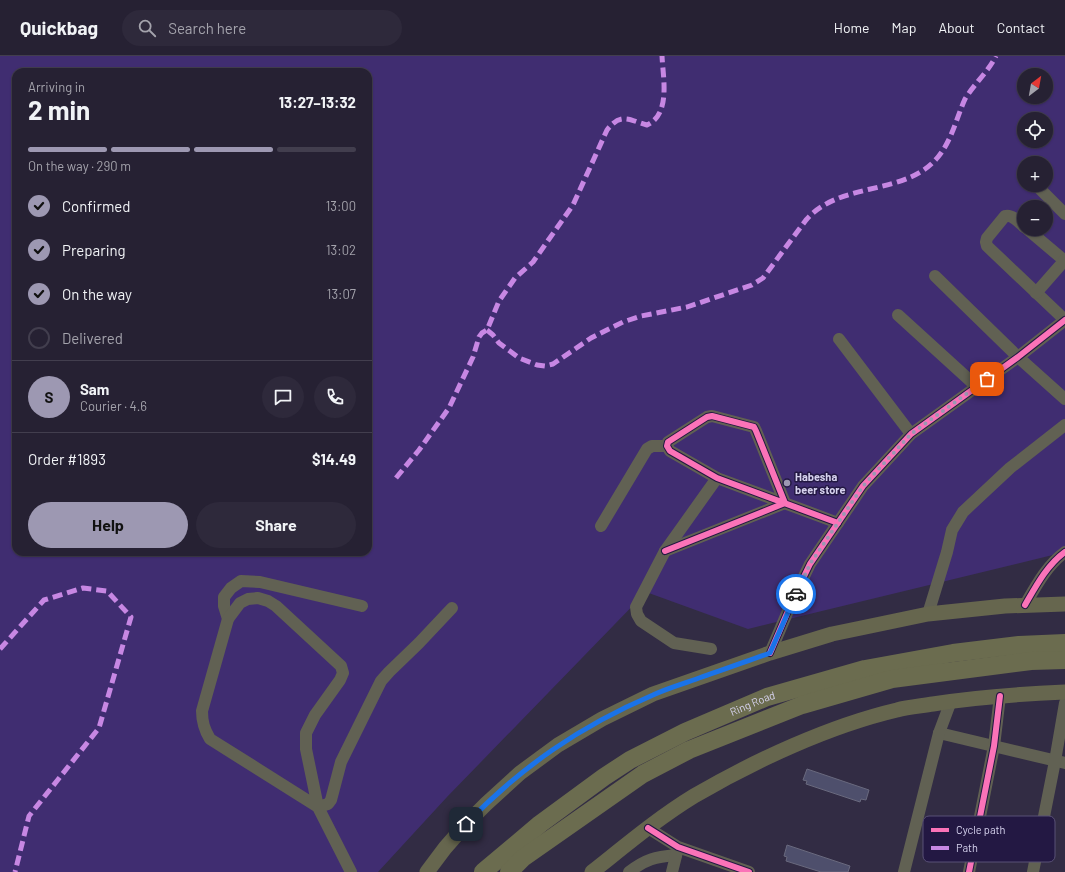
<!DOCTYPE html>
<html lang="en">
<head>
<meta charset="utf-8">
<style>
	:root { --surface:#262133; --page:#2e293b; --text:#f1f3f6; --muted:#a4a3ac; --line:#423e4e; --accent:#9d98b2 }
	body { margin:0; font-family:Barlow,sans-serif; background:var(--page); color:var(--text); height:100vh; display:flex; flex-direction:column; font-size:15px; white-space:nowrap }
	* { box-sizing:border-box; margin:0 }
	p { font-size:13px; color:var(--muted) }
	.icon { flex:none; width:22px; height:22px; fill:none; stroke:currentColor; stroke-width:2; stroke-linecap:round; stroke-linejoin:round }
	.map { position:relative; flex:1; overflow:hidden }
	.side { position:absolute; left:12px; top:12px; width:360px; height:488px; display:flex; flex-direction:column; background:var(--surface); border-radius:12px; box-shadow:0 1px 3px #0004,0 0 0 1px var(--line) }
	.side>* { flex:none }
	.needle { width:26px; rotate:31deg }
	.controls { position:absolute; left:1017px; top:12px; display:grid; gap:8px }
	.controls a { display:grid; place-items:center; width:36px; height:36px; border-radius:50%; background:var(--surface); box-shadow:0 1px 3px #0004,0 0 0 1px var(--line); font-size:20px }
	.pin { position:absolute; display:grid; place-items:center; width:34px; height:34px; color:#fff; margin:-17px; border-radius:8px; box-shadow:0 2px 6px #0006 }
	.courier { position:absolute; display:grid; place-items:center; width:40px; height:40px; margin:-20px; border:3px solid #1a73e8; border-radius:50%; background:#fff; color:#222; box-shadow:0 1px 5px #0007 }
	.headline em { font-style:normal; font-weight:700 }
	.headline div { display:flex; flex-direction:column-reverse }
	.headline { display:flex; align-items:center; justify-content:space-between; height:68px; padding:0 16px }
	h1 { font-size:26px; font-weight:700; line-height:30px }
	.bar { display:grid; grid-template-columns:repeat(4,1fr); gap:6px 4px; align-content:center; height:48px; padding:0 16px }
	.bar i { height:5px; border-radius:3px; background:var(--line) }
	.bar .active { background:var(--accent) }
	.bar p { grid-column:span 4 }
	.line { display:flex; align-items:center; gap:10px; padding:0 16px; border-top:1px solid var(--line) }
	.line div { flex:1 }
	.round { display:grid; place-items:center; flex:none; width:42px; height:42px; border-radius:21px; background:var(--page) }
	ol { padding:0 16px; list-style:none }
	li { display:flex; align-items:center; gap:12px; height:44px }
	li p { margin-inline-start:auto }
	li .icon { padding:4px; border-radius:50%; background:var(--accent); color:#111; stroke-width:4 }
	li:last-child { color:var(--muted) }
	li i { width:22px; height:22px; border:2px solid var(--line); border-radius:50% }
	.button { display:flex; gap:8px; margin-top:auto; padding:8px 16px }
	.button a { flex:1; height:46px; border-radius:24px; background:var(--accent); color:#111; font-size:16px; font-weight:700; line-height:46px; text-align:center }
	.button a+a { background:var(--page); color:var(--text) }
	header { display:flex; align-items:center; gap:24px; box-sizing:border-box; height:56px; padding:0 20px; background:var(--surface); border-bottom:1px solid var(--line) }
	header strong { font-size:19px }
	nav { display:flex; gap:22px; margin-inline-start:auto; font-size:14px }
	.search { width:280px; height:36px; background:var(--page); display:flex; align-items:center; gap:10px; box-sizing:border-box; padding:0 14px; border-radius:22px; color:var(--muted); font-size:15px }
	.map>svg:first-child { display:block }
	.green { fill:#402d71; fill-rule:evenodd }
	.building { fill:#4e4f6c; stroke:#69697e }
	.lines { fill:none; stroke-linecap:round; stroke-linejoin:round }
	.minor { stroke:#616153; stroke-width:12 }
	.major { stroke:#66664e; stroke-width:15 }
	.highway { stroke:#6b6c4f; stroke-width:18 }
	.quiet { stroke:#c787e3; stroke-width:5; stroke-dasharray:10 5; stroke-linecap:butt }
	.cycleway-casing { stroke:#231843; stroke-width:8 }
	.cycleway { stroke:#fb73b8; stroke-width:6 }
	.done { stroke:#9d98b2; stroke-width:4; stroke-dasharray:0 7.2 }
	.route { stroke:#1a73e8; stroke-width:5 }
	.poi-dot { fill:#9d98b2; stroke:#231843; stroke-width:1.5 }
	.labels { text-anchor:middle; stroke-width:3; stroke-linejoin:round; paint-order:stroke }
	.poi-label { font-size:11px; font-weight:bold; fill:#d6d2ee; stroke:#231843; text-anchor:start }
	.street-label { font-size:11px; fill:#d6d2ee; stroke:#231843 }
	.key { fill:#231843; stroke:#595076; stroke-width:1 }
	.key-label { font-size:11px; fill:#d6d2ee }
</style>
</head>
<body>
<header>
<strong>Quickbag</strong>
<div class="search"><svg class="icon" aria-label="search" viewBox="0 0 24 24"><circle cx="10" cy="10" r="6"/><path d="M15 15l6 6"/></svg>Search here</div>
<nav><a>Home</a><a>Map</a><a>About</a><a>Contact</a></nav>
</header>
<div class="map">
<svg width="1065" height="816" viewBox="0 0 1065 816">
	<rect width="100%" height="100%" fill="#322c44"/>
	<path class="green" d="M 0,0 L 1065,0 L 1065,496 L 748,573 L 646,536 L 447,741 L 378,816 L 0,816 ZM 16,16 L 368,16 L 368,496 L 16,496 ZM 1024,19 L 1046,19 L 1046,41 L 1024,41 ZM 1024,63 L 1046,63 L 1046,85 L 1024,85 ZM 1024,107 L 1046,107 L 1046,129 L 1024,129 ZM 1024,151 L 1046,151 L 1046,173 L 1024,173 Z"/>
	<g class="building">
		<polygon points="807,713 869,734 866,744 861,743 860,746 806,728 807,725 803,724"/>
		<polygon points="787,789 850,810 848,816 821,816 786,805 787,801 784,800"/>
	</g>
	<g class="lines">
		<g class="minor">
			<polyline points="1038,131 1065,158"/>
			<path d="M 1024,171 C 1019,166 1012,158 1005,160 L 987,182 L 986,186 L 987,190 L 1065,264"/>
			<polyline points="1027,173 1065,205"/>
			<polyline points="935,220 1018,301 1065,343"/>
			<polyline points="1036,237 1065,204"/>
			<polyline points="898,259 976,330"/>
			<polyline points="839,283 911,378"/>
			<polyline points="601,470 647,393 652,390 667,390"/>
			<polyline points="665,495 785,447 756,375 754,371 712,360 707,361 668,386 667,390 670,395 717,422 838,467"/>
			<path d="M 1025,549 C 1036,530 1047,509 1065,496"/>
			<polyline points="928,558 947,496 952,474 963,456 1010,412 1065,369"/>
			<polyline points="228,563 224,550 224,541 231,532 241,525 260,526 362,550"/>
			<polyline points="711,593 674,587 641,565 637,558 636,551 665,495 717,422"/>
			<polyline points="770,597 794,541 810,508 863,430 911,378 1018,301 1065,264"/>
			<polyline points="939,677 1065,707"/>
			<polyline points="648,772 678,791 749,816"/>
			<path d="M 351,816 L 318,751 L 306,693 L 306,677 L 315,659 L 340,624 L 343,617 L 341,610 L 276,550 L 268,545 L 258,542 L 248,543 L 240,547 L 228,563 L 202,655 C 202,666 204,673 210,683 L 318,751 L 328,748 L 331,744 L 341,706 L 381,625 L 389,616 L 419,587 L 452,552"/>
			<path d="M 629,816 C 646,803 655,801 676,799"/>
			<polyline points="672,816 678,792"/>
			<polyline points="904,816 939,677 951,645"/>
			<polyline points="969,816 994,690 1000,640"/>
			<polyline points="1033,816 1055,705 1065,647"/>
		</g>
		<g class="major">
			<polyline points="427,816 445,792 466,768 486,748 520,717 558,689 602,663 653,638 770,597 832,578 861,572 928,558 1005,550 1065,548"/>
			<path d="M 592,816 C 625,790 658,762 694,740 C 754,705 829,670 897,654 C 908,651 921,650 933,648 C 976,641 1021,638 1065,636"/>
		</g>
		<g class="highway">
			<path id="s1" d="M 483,816 L 540,768 L 604,721 L 630,704 L 685,676 L 767,641 L 865,613 L 953,597 L 1019,589 L 1065,587"/>
			<polyline points="509,816 523,802 643,718 689,694 802,649 892,623 1031,605 1065,604"/>
		</g>
		<g class="quiet">
			<path d="M 487,274 L 493,279 L 499,287 L 519,302 L 537,309 L 545,310 L 553,308 L 591,282 L 623,266 L 641,260 L 687,251 L 752,229 L 763,222 L 806,164 C 841,124 905,141 938,101 C 952,84 956,63 965,43 C 974,28 988,16 996,0"/>
			<path d="M 396,422 L 419,394 L 449,352 L 473,301 L 479,281 L 482,277 L 487,274 L 499,245 L 515,222 L 533,206 L 573,149 L 607,74 C 621,56 629,64 647,69 C 671,58 663,22 662,0"/>
			<polyline points="0,593 44,544 83,532 107,535 131,561 99,672 29,760 15,816"/>
		</g>
		<g class="cycleway-casing">
			<g id="cycleway">
				<polyline points="665,495 785,447 756,375 754,371 712,360 707,361 668,386 667,390 670,395 717,422 838,467"/>
				<path d="M 1025,549 C 1036,530 1047,509 1065,496"/>
				<polyline points="770,597 794,541 810,508 863,430 911,378 1018,301 1065,264"/>
				<polyline points="648,772 678,791 749,816"/>
				<polyline points="969,816 994,690 1000,640"/>
			</g>
		</g>
		<use href="#cycleway" class="cycleway"/>
	</g>
	<g class="lines">
		<polyline class="done" points="796,538 810,508 863,430 911,378 987,323"/>
		<path class="route" d="M 466,768 C 521,711 580,670 653,639 C 668,632 683,628 699,622 C 723,614 747,605 770,597 L 796,538"/>
	</g>
	<circle class="poi-dot" cx="787" cy="427" r="4"/>
	<g class="labels">
		<g class="poi-label">
			<text x="795" y="425">Habesha<tspan x="795" dy="13">beer store</tspan></text>
		</g>
		<g class="street-label">
			<text dy="4" stroke="none"><textPath href="#s1" startOffset="320">Ring Road</textPath></text>
		</g>
	</g>
	<rect x="923" y="760" width="132" height="46" rx="6" class="key"/>
	<rect x="931" y="772" width="18" height="4" fill="#fb73b8"/>
	<rect x="931" y="790" width="18" height="4" fill="#c787e3"/>
	<g class="key-label">
		<text x="956" y="778">Cycle path</text>
		<text x="956" y="796">Path</text>
	</g>
</svg>
<div class="controls">
<a><svg class="needle" viewBox="-14 -14 28 28"><path d="M0-13l5 13h-10z" fill="#e53935"/><path d="M0 13l5-13h-10z" fill="#a4a3ac"/></svg></a>
<a><svg class="icon" aria-label="locate" viewBox="0 0 24 24"><circle cx="12" cy="12" r="6"/><path d="M12 2v4M12 18v4M2 12h4M18 12h4"/></svg></a>
<a>+</a>
<a>−</a>
</div>
<div class="pin" style="left:987px;top:323px;background:#ea580c"><svg class="icon" aria-label="bag" viewBox="0 0 24 24"><path d="M5 8h14l-1 12H6zM9 8a3 3 0 0 1 6 0"/></svg></div>
<div class="pin" style="left:466px;top:768px;background:#1f2937"><svg class="icon" aria-label="home" viewBox="0 0 24 24"><path d="M3 11l9-7 9 7M6 9v11h12V9"/></svg></div>
<div class="courier" style="left:796px;top:538px"><svg class="icon" aria-label="car" viewBox="0 0 24 24"><path d="M5 17H2v-5l4-1 3-4h7l3 4 3 1v5h-3M9 17h6M6 11h13"/><circle cx="7" cy="17" r="2"/><circle cx="17" cy="17" r="2"/></svg></div>
<section class="side">
<div class="headline"><div><h1>2 min</h1><p>Arriving in</p></div><em>13:27–13:32</em></div>
<div class="bar"><i class="active"></i><i class="active"></i><i class="active"></i><i></i><p>On the way · 290 m</p></div>
<ol>
<li><svg class="icon" aria-label="check" viewBox="0 0 24 24"><path d="M5 12l5 5 9-10"/></svg>Confirmed<p>13:00</p></li>
<li><svg class="icon" aria-label="check" viewBox="0 0 24 24"><path d="M5 12l5 5 9-10"/></svg>Preparing<p>13:02</p></li>
<li><svg class="icon" aria-label="check" viewBox="0 0 24 24"><path d="M5 12l5 5 9-10"/></svg>On the way<p>13:07</p></li>
<li><i></i>Delivered</li>
</ol>
<div class="line" style="height:72px"><b class="round" style="background:var(--accent);color:#111">S</b><div><b>Sam</b><p>Courier · 4.6</p></div><a class="round"><svg class="icon" aria-label="chat" viewBox="0 0 24 24"><path d="M4 5h16v11H9l-5 4z"/></svg></a><a class="round"><svg class="icon" aria-label="phone" viewBox="0 0 24 24"><path d="M5 4h4l2 5-3 2q2 4 5 5l2-3 5 2v4C11 20 4 13 5 4z"/></svg></a></div>
<div class="line" style="height:52px"><div>Order #1893</div><b>$14.49</b></div>
<div class="button"><a>Help</a><a>Share</a></div>
</section>
</div>
</body>
</html>
